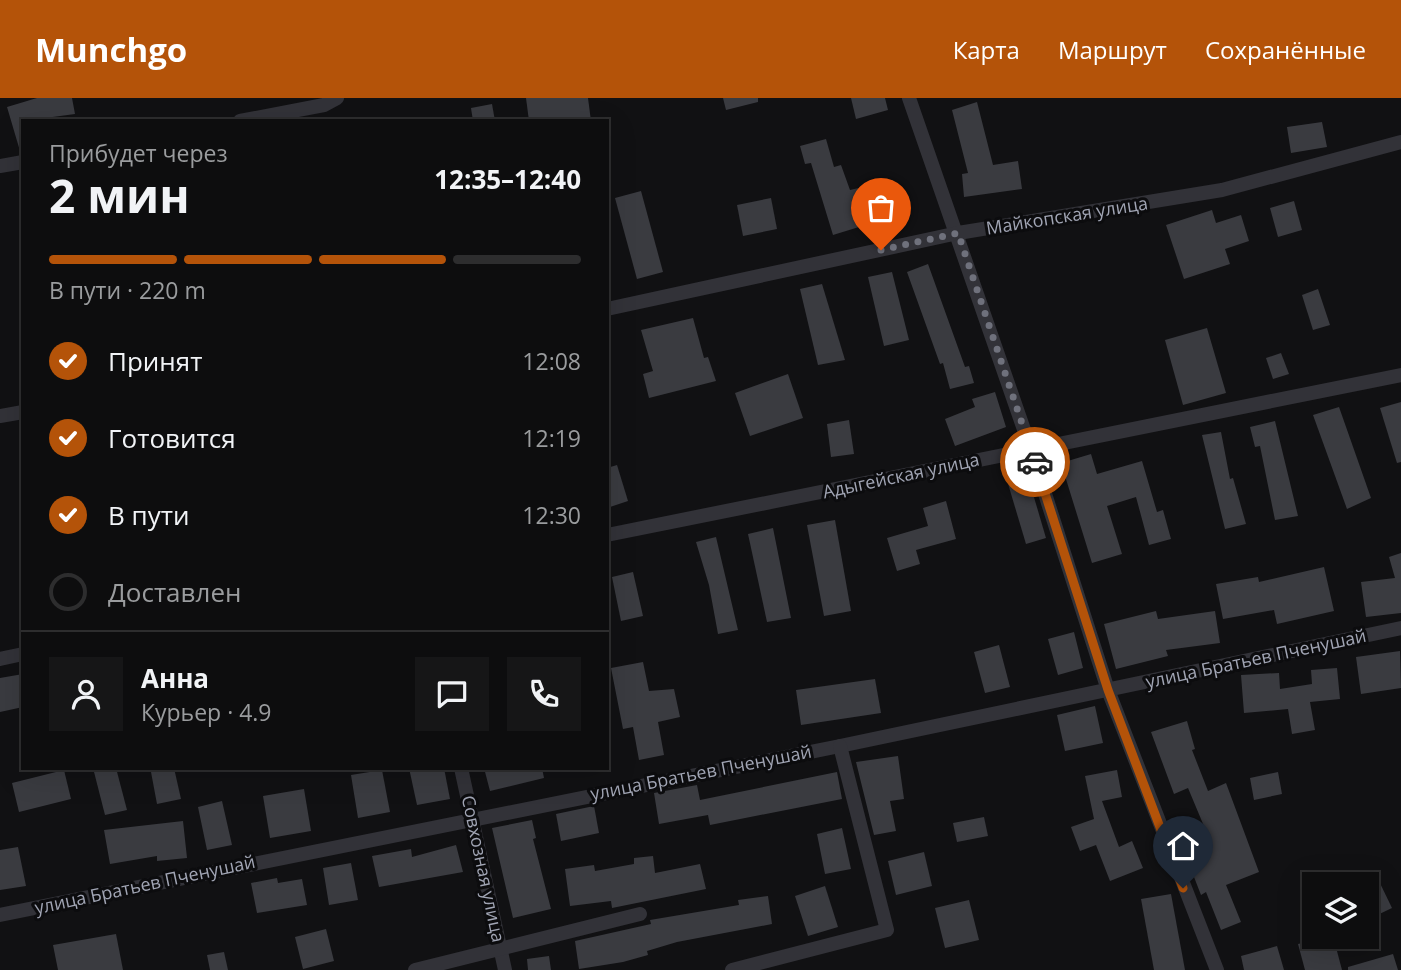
<!DOCTYPE html>
<html lang="ru">
<head>
<meta charset="utf-8">
<style>
	:root { --surface:#0d0d0e; --page:#161617; --text:#f1f3f6; --muted:#9a9c9e; --line:#2d2d2e; --accent:#b45309 }
	body { margin:0; font-family:"Open Sans",sans-serif; background:var(--page); color:var(--text); height:100vh; display:flex; flex-direction:column; font-size:26px; white-space:nowrap }
	* { box-sizing:border-box; margin:0 }
	p { font-size:23px; color:var(--muted) }
	.icon { flex:none; width:38px; height:38px; fill:none; stroke:currentColor; stroke-width:2; stroke-linecap:round; stroke-linejoin:round }
	.map { position:relative; flex:1; overflow:hidden }
	.side { position:absolute; left:21px; top:21px; width:588px; height:651px; display:flex; flex-direction:column; background:var(--surface); border-radius:0px; box-shadow:0 7px 28px #0002,0 0 0 2px var(--line) }
	.side>* { flex:none }
	.fabs { position:absolute; left:1302px; top:774px; display:grid; gap:14px }
	.fabs a { display:grid; place-items:center; width:77px; height:77px; border-radius:0px; background:var(--surface); box-shadow:0 7px 28px #0002,0 0 0 2px var(--line); font-size:35px }
	.pin { position:absolute; display:grid; place-items:center; width:60px; height:60px; color:#fff; margin:-72px -30px; border-radius:50% 50% 50% 0; rotate:-45deg; box-shadow:0 0 7px #0007 }
	.pin .icon { rotate:45deg }
	.courier { position:absolute; display:grid; place-items:center; width:70px; height:70px; margin:-35px; border:5px solid #b45309; border-radius:50%; background:#fff; color:#222; box-shadow:0 2px 9px #0007 }
	.head em { font-style:normal; font-weight:700 }
	.head div { display:flex; flex-direction:column-reverse }
	.head { display:flex; align-items:center; justify-content:space-between; height:119px; padding:0 28px }
	h1 { font-size:46px; font-weight:700; line-height:52px }
	.bar { display:grid; grid-template-columns:repeat(4,1fr); gap:10px 7px; align-content:center; height:84px; padding:0 28px }
	.bar i { height:9px; border-radius:5px; background:var(--line) }
	.bar .selected { background:var(--accent) }
	.bar p { grid-column:span 4 }
	.line { display:flex; align-items:center; gap:18px; padding:0 28px; border-top:2px solid var(--line) }
	.line div { flex:1 }
	.round { display:grid; place-items:center; flex:none; width:74px; height:74px; border-radius:0px; background:var(--page) }
	ol { padding:0 28px; list-style:none }
	li { display:flex; align-items:center; gap:21px; height:77px }
	li p { margin-inline-start:auto }
	li .icon { padding:7px; border-radius:50%; background:var(--accent); color:#fff; stroke-width:4 }
	li:last-child { color:var(--muted) }
	li i { width:38px; height:38px; border:4px solid var(--line); border-radius:50% }
	header { display:flex; align-items:center; gap:42px; box-sizing:border-box; height:98px; padding:0 35px; background:var(--accent); color:#fff }
	header strong { font-size:33px }
	nav { display:flex; gap:38px; margin-inline-start:auto; font-size:24px }
	.map>svg:first-child { display:block }
	.building { fill:#3a3b40 }
	.lines { fill:none; stroke-linecap:round; stroke-linejoin:round }
	.minor { stroke:#323238; stroke-width:14 }
	.done { stroke:#6f717c; stroke-width:7; stroke-dasharray:0 12.6 }
	.route { stroke:#b45309; stroke-width:9 }
	.labels { text-anchor:middle; stroke-width:6; stroke-linejoin:round; paint-order:stroke }
	.street-label { font-size:18px; fill:#a1a5b4; stroke:#0c0c0e }
</style>
</head>
<body>
<header>
<strong>Munchgo</strong>
<nav><a>Карта</a><a>Маршрут</a><a>Сохранённые</a></nav>
</header>
<div class="map">
<svg width="1401" height="872" viewBox="0 0 1401 872">
	<rect width="100%" height="100%" fill="#111113"/>
	<g class="building">
		<polygon points="37,0 72,0 75,16 23,23 23,53 20,53 7,9"/>
		<polygon points="526,0 588,0 591,23 529,23"/>
		<polygon points="723,0 758,0 758,4 726,12"/>
		<polygon points="851,0 885,0 888,12 856,21"/>
		<polygon points="977,4 993,67 1018,63 1022,91 964,99 962,76 968,75 952,12"/>
		<polygon points="492,6 495,23 473,23 471,10"/>
		<polygon points="1322,24 1327,49 1291,55 1287,29"/>
		<polygon points="826,41 834,69 841,67 850,92 893,82 900,126 873,130 872,125 833,137 811,65 805,66 800,48"/>
		<polygon points="641,93 663,174 637,181 615,100"/>
		<polygon points="771,100 777,131 743,138 737,107"/>
		<polygon points="1294,103 1302,132 1278,139 1270,110"/>
		<polygon points="1212,112 1216,125 1241,117 1249,143 1225,151 1230,166 1184,181 1166,127"/>
		<polygon points="928,166 965,269 969,268 974,285 950,291 943,265 940,266 907,174"/>
		<polygon points="892,174 909,242 884,248 868,179"/>
		<polygon points="822,186 845,262 818,267 800,191"/>
		<polygon points="1318,191 1330,227 1313,232 1302,197"/>
		<polygon points="693,220 704,260 708,259 716,283 649,300 643,276 653,273 641,232"/>
		<polygon points="1207,230 1226,295 1183,307 1165,242"/>
		<polygon points="1281,255 1289,276 1273,281 1266,260"/>
		<polygon points="788,276 803,320 750,338 735,295"/>
		<polygon points="995,294 1006,329 955,348 945,321 975,309 972,301"/>
		<polygon points="1401,304 1401,364 1397,365 1380,310"/>
		<polygon points="1339,309 1371,400 1347,411 1313,317"/>
		<polygon points="849,322 854,356 831,359 827,326"/>
		<polygon points="1275,323 1298,418 1275,422 1260,348 1255,349 1250,329"/>
		<polygon points="1221,334 1230,381 1233,380 1246,426 1225,431 1202,337"/>
		<polygon points="1091,356 1097,376 1142,363 1157,414 1163,412 1171,441 1149,447 1136,399 1107,408 1122,456 1092,465 1061,365"/>
		<polygon points="617,367 628,403 610,409 607,370"/>
		<polygon points="1026,372 1046,440 1026,446 1006,379"/>
		<polygon points="946,403 956,441 916,452 920,466 897,473 887,440 928,428 923,410"/>
		<polygon points="835,422 851,513 824,518 807,427"/>
		<polygon points="773,430 791,520 767,524 748,436"/>
		<polygon points="716,439 738,532 718,536 709,487 696,444"/>
		<polygon points="1401,455 1401,515 1366,519 1361,484 1395,480 1389,459"/>
		<polygon points="1324,469 1334,513 1277,526 1274,512 1223,521 1216,486 1258,479 1259,484"/>
		<polygon points="633,474 643,518 621,523 612,479"/>
		<polygon points="1156,513 1158,521 1215,513 1220,545 1166,552 1168,558 1116,571 1104,526"/>
		<polygon points="1074,534 1083,570 1058,577 1048,541"/>
		<polygon points="999,547 1010,589 985,595 974,554"/>
		<polygon points="1400,553 1401,590 1361,596 1356,559"/>
		<polygon points="643,564 649,593 674,591 680,619 658,624 664,657 639,662 633,629 623,631 611,570"/>
		<polygon points="1337,570 1340,601 1310,604 1315,632 1292,636 1288,611 1244,615 1241,577 1279,575 1280,591 1312,586 1311,572"/>
		<polygon points="23,576 23,609 0,614 0,580"/>
		<polygon points="875,581 881,615 801,627 796,592"/>
		<polygon points="1095,608 1103,645 1065,653 1057,617"/>
		<polygon points="1187,623 1195,651 1192,652 1208,693 1226,685 1259,774 1226,787 1241,824 1221,832 1206,794 1201,797 1180,743 1206,733 1188,690 1174,696 1151,634"/>
		<polygon points="898,658 904,701 890,703 896,733 874,737 856,664"/>
		<polygon points="93,670 116,670 127,712 105,717"/>
		<polygon points="174,670 181,701 157,706 151,674"/>
		<polygon points="409,670 444,670 450,701 417,707"/>
		<polygon points="484,670 542,670 544,680 490,693"/>
		<polygon points="64,672 71,701 19,714 12,685"/>
		<polygon points="382,672 390,714 358,720 351,677"/>
		<polygon points="1117,672 1122,699 1102,703 1119,749 1132,743 1143,770 1110,783 1096,747 1080,753 1071,729 1094,721 1085,678"/>
		<polygon points="837,674 842,701 710,727 708,717 659,726 654,695 697,687 700,702"/>
		<polygon points="1278,674 1282,696 1254,702 1250,680"/>
		<polygon points="304,691 311,733 270,740 263,698"/>
		<polygon points="222,703 232,747 207,752 198,709"/>
		<polygon points="594,708 599,735 561,743 556,716"/>
		<polygon points="984,719 988,738 957,744 953,725"/>
		<polygon points="532,722 536,740 533,741 551,811 513,820 492,730"/>
		<polygon points="183,723 187,760 157,763 157,758 110,766 104,732"/>
		<polygon points="842,730 851,771 825,776 817,736"/>
		<polygon points="456,747 463,774 379,789 372,758 411,751 412,759"/>
		<polygon points="18,749 26,788 0,792 0,752"/>
		<polygon points="924,754 932,788 896,797 888,763"/>
		<polygon points="653,758 655,775 700,766 706,791 612,810 611,803 570,808 565,771 594,767 595,773 634,766 634,760"/>
		<polygon points="351,765 358,802 329,807 323,770"/>
		<polygon points="1376,777 1392,810 1371,820 1367,810 1367,781"/>
		<polygon points="277,780 278,785 302,781 307,807 257,815 251,785"/>
		<polygon points="825,788 838,829 808,838 795,798"/>
		<polygon points="1171,796 1185,872 1154,872 1141,801"/>
		<polygon points="768,798 772,826 677,844 647,853 648,857 623,864 579,871 575,843 651,826 650,822 739,807 738,802"/>
		<polygon points="969,802 979,842 945,850 935,810"/>
		<polygon points="326,831 334,863 303,871 295,839"/>
		<polygon points="116,836 123,872 58,872 53,847"/>
		<polygon points="1333,838 1342,872 1305,872 1298,846"/>
		<polygon points="1277,848 1284,872 1244,872 1241,858"/>
		<polygon points="224,854 228,872 210,872 207,857"/>
		<polygon points="1393,856 1398,872 1348,872 1348,869"/>
		<polygon points="549,858 551,872 528,872 527,861"/>
	</g>
	<g class="lines">
		<g class="minor">
			<polyline points="909,0 1031,352 1108,592 1217,872"/>
			<polyline points="240,23 324,7 337,0"/>
			<polyline points="0,68 23,64"/>
			<polyline points="607,211 958,135 1222,92 1401,44"/>
			<polyline points="0,318 23,314"/>
			<polyline points="607,437 1401,277"/>
			<polyline points="0,561 23,556"/>
			<polyline points="461,670 505,872"/>
			<polyline points="0,817 840,648 1401,530"/>
			<polyline points="415,872 640,816"/>
			<polyline points="732,872 887,832 840,648"/>
		</g>
	</g>
	<g class="lines">
		<polyline class="done" points="881,152 958,135 1035,364"/>
		<polyline class="route" points="1035,364 1108,592 1183,790"/>
	</g>
	<g class="labels">
		<g class="street-label">
			<text transform="translate(1067 118) rotate(-9)" y="6">Майкопская улица</text>
			<text transform="translate(901 378) rotate(-12)" y="6">Адыгейская улица</text>
			<text transform="translate(1256 561) rotate(-12)" y="6">улица Братьев Пченушай</text>
			<text transform="translate(701 675) rotate(-11)" y="6">улица Братьев Пченушай</text>
			<text transform="translate(483 771) rotate(78)" y="6">Совхозная улица</text>
			<text transform="translate(145 787) rotate(-12)" y="6">улица Братьев Пченушай</text>
		</g>
	</g>
</svg>
<div class="fabs">
<a><svg class="icon" aria-label="layers" viewBox="0 0 24 24"><path d="M12 4l9 5-9 5-9-5zM3 14l9 5 9-5"/></svg></a>
</div>
<div class="pin" style="left:881px;top:152px;background:#ea580c"><svg class="icon" aria-label="bag" viewBox="0 0 24 24"><path d="M5 8h14l-1 12H6zM9 8a3 3 0 0 1 6 0"/></svg></div>
<div class="pin" style="left:1183px;top:790px;background:#1f2937"><svg class="icon" aria-label="home" viewBox="0 0 24 24"><path d="M3 11l9-7 9 7M6 9v11h12V9"/></svg></div>
<div class="courier" style="left:1035px;top:364px"><svg class="icon" aria-label="car" viewBox="0 0 24 24"><path d="M5 17H2v-5l4-1 3-4h7l3 4 3 1v5h-3M9 17h6M6 11h13"/><circle cx="7" cy="17" r="2"/><circle cx="17" cy="17" r="2"/></svg></div>
<section class="side">
<div class="head"><div><h1>2 мин</h1><p>Прибудет через</p></div><em>12:35–12:40</em></div>
<div class="bar"><i class="selected"></i><i class="selected"></i><i class="selected"></i><i></i><p>В пути · 220 m</p></div>
<ol>
<li><svg class="icon" aria-label="check" viewBox="0 0 24 24"><path d="M5 12l5 5 9-10"/></svg>Принят<p>12:08</p></li>
<li><svg class="icon" aria-label="check" viewBox="0 0 24 24"><path d="M5 12l5 5 9-10"/></svg>Готовится<p>12:19</p></li>
<li><svg class="icon" aria-label="check" viewBox="0 0 24 24"><path d="M5 12l5 5 9-10"/></svg>В пути<p>12:30</p></li>
<li><i></i>Доставлен</li>
</ol>
<div class="line" style="height:126px"><a class="round"><svg class="icon" aria-label="person" viewBox="0 0 24 24"><circle cx="12" cy="8" r="4"/><path d="M4 21q1-7 8-7t8 7"/></svg></a><div><b>Анна</b><p>Курьер · 4.9</p></div><a class="round"><svg class="icon" aria-label="chat" viewBox="0 0 24 24"><path d="M4 5h16v11H9l-5 4z"/></svg></a><a class="round"><svg class="icon" aria-label="phone" viewBox="0 0 24 24"><path d="M5 4h4l2 5-3 2q2 4 5 5l2-3 5 2v4C11 20 4 13 5 4z"/></svg></a></div>
</section>
</div>
</body>
</html>
